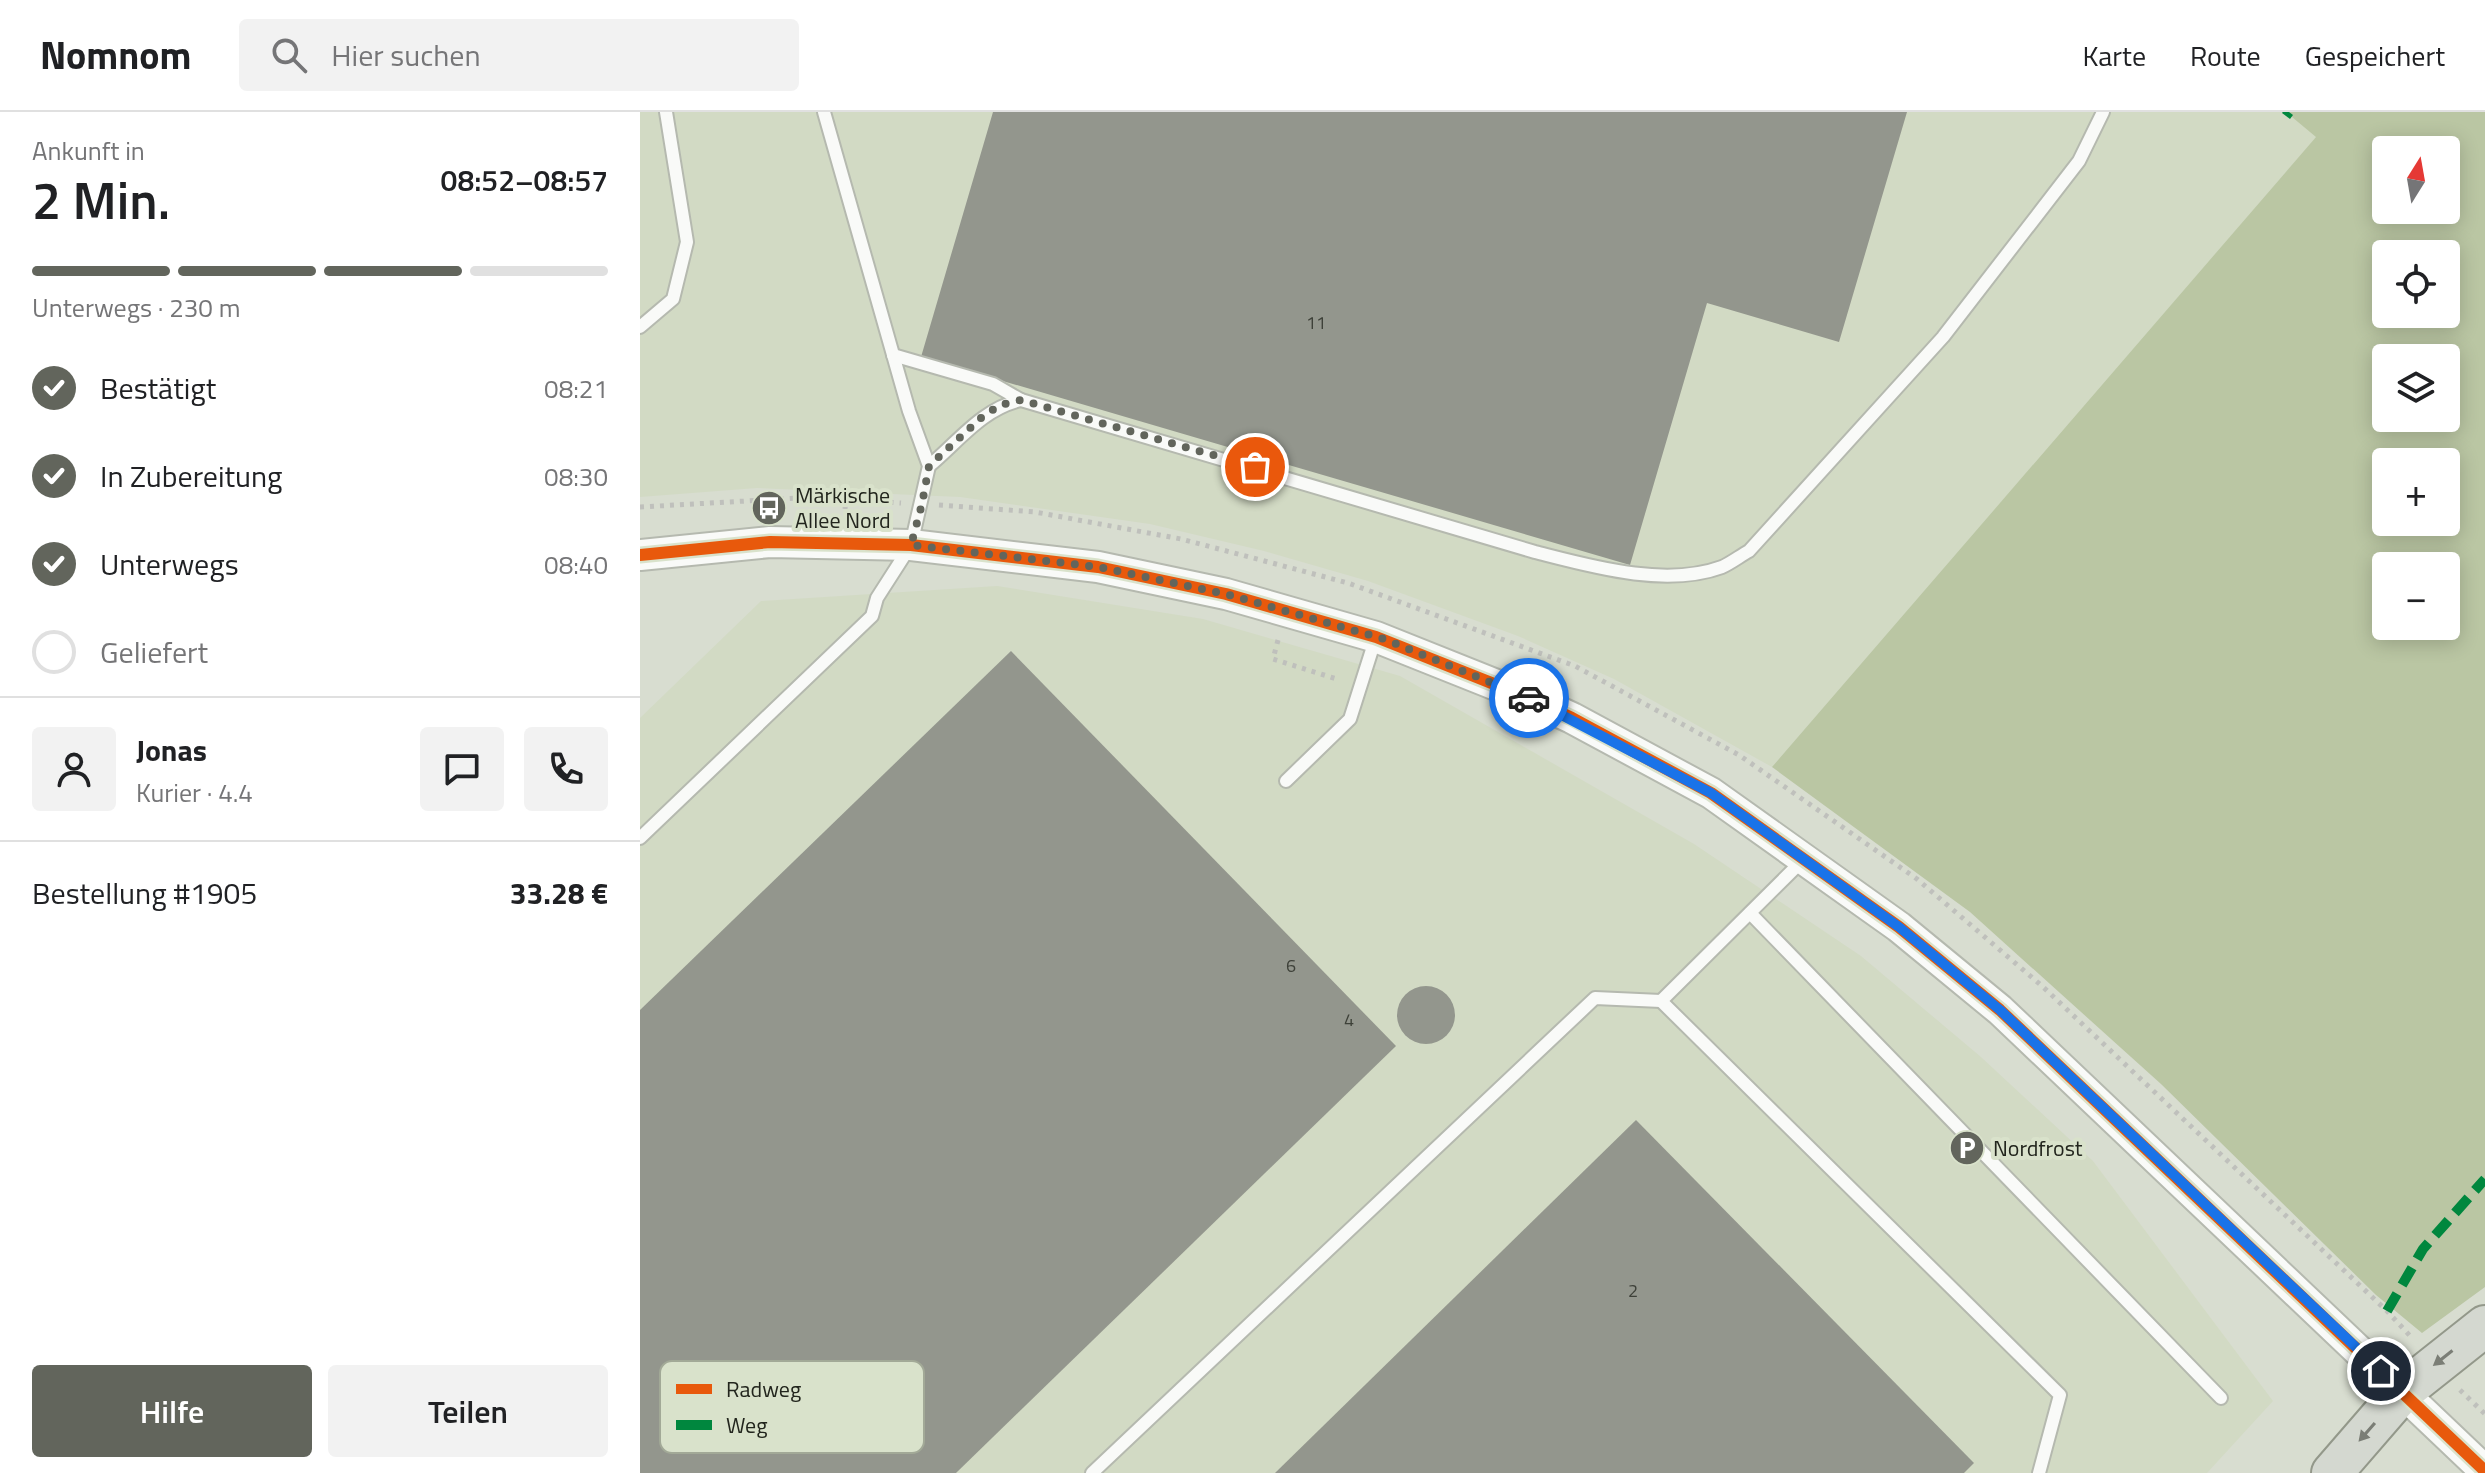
<!DOCTYPE html>
<html lang="de">
<head>
<meta charset="utf-8">
<style>
	:root { --surface:#fff; --page:#f2f2f2; --text:#202124; --muted:#757577; --line:#e0e0e0; --accent:#62655c }
	body { margin:0; font-family:"Titillium Web",sans-serif; background:var(--page); color:var(--text); height:100vh; display:flex; flex-direction:column; font-size:30px; white-space:nowrap }
	* { box-sizing:border-box; margin:0 }
	p { font-size:26px; color:var(--muted) }
	.icon { flex:none; width:44px; height:44px; fill:none; stroke:currentColor; stroke-width:2; stroke-linecap:round; stroke-linejoin:round }
	.map { position:relative; flex:1; overflow:hidden }
	.sheet { display:flex; flex-direction:column; background:var(--surface); width:640px }
	.sheet>* { flex:none }
	.needle { width:52px; rotate:11deg }
	.tools { position:absolute; left:1732px; top:24px; display:grid; gap:16px }
	.tools a { display:grid; place-items:center; width:88px; height:88px; border-radius:8px; background:var(--surface); box-shadow:0 4px 20px #0003; font-size:40px }
	.pin { position:absolute; display:grid; place-items:center; width:68px; height:68px; color:#fff; margin:-34px; border:4px solid #fff; border-radius:50%; box-shadow:0 2px 8px #0007 }
	.courier { position:absolute; display:grid; place-items:center; width:80px; height:80px; margin:-40px; border:6px solid #1a73e8; border-radius:50%; background:#fff; color:#222; box-shadow:0 2px 10px #0007 }
	.headline em { font-style:normal; font-weight:600 }
	.headline div { display:flex; flex-direction:column-reverse }
	.headline { display:flex; align-items:center; justify-content:space-between; height:136px; padding:0 32px }
	h1 { font-size:52px; font-weight:600; line-height:60px }
	.bar { display:grid; grid-template-columns:repeat(4,1fr); gap:12px 8px; align-content:center; height:96px; padding:0 32px }
	.bar i { height:10px; border-radius:6px; background:var(--line) }
	.bar .active { background:var(--accent) }
	.bar p { grid-column:span 4 }
	.line { display:flex; align-items:center; gap:20px; padding:0 32px; border-top:2px solid var(--line) }
	.line div { flex:1 }
	.round { display:grid; place-items:center; flex:none; width:84px; height:84px; border-radius:8px; background:var(--page) }
	ol { padding:0 32px; list-style:none }
	li { display:flex; align-items:center; gap:24px; height:88px }
	li p { margin-inline-start:auto }
	li .icon { padding:8px; border-radius:50%; background:var(--accent); color:#fff; stroke-width:4 }
	li:last-child { color:var(--muted) }
	li i { width:44px; height:44px; border:4px solid var(--line); border-radius:50% }
	.button { display:flex; gap:16px; margin-top:auto; padding:16px 32px }
	.button a { flex:1; height:92px; border-radius:8px; background:var(--accent); color:#fff; font-size:32px; font-weight:600; line-height:92px; text-align:center }
	.button a+a { background:var(--page); color:var(--text) }
	header { display:flex; align-items:center; gap:48px; box-sizing:border-box; height:112px; padding:0 40px; background:var(--surface); border-bottom:2px solid var(--line) }
	header strong { font-size:38px }
	nav { display:flex; gap:44px; margin-inline-start:auto; font-size:28px }
	.search { width:560px; height:72px; background:var(--page); display:flex; align-items:center; gap:20px; box-sizing:border-box; padding:0 28px; border-radius:8px; color:var(--muted); font-size:30px }
	main { display:flex; flex:1; min-height:0 }
	.map>svg:first-child { display:block }
	.built { fill:#d2dac4 }
	.green { fill:#bac6a3; fill-rule:evenodd }
	.building { fill:#93968d }
	.lines { fill:none; stroke-linecap:round; stroke-linejoin:round }
	.service-casing { stroke:#b5b9af; stroke-width:16 }
	.tertiary-casing { stroke:#b5b9af; stroke-width:34 }
	.trunk-casing { stroke:#93988a; stroke-width:44 }
	.path { stroke:#bfc0bc; stroke-width:5; stroke-dasharray:4 6; stroke-linecap:butt }
	.service { stroke:#f9faf8; stroke-width:12 }
	.tertiary { stroke:#f9faf8; stroke-width:30 }
	.trunk { stroke:#d4d8d0; stroke-width:40 }
	.quiet { stroke:#00873e; stroke-width:10; stroke-dasharray:20 10; stroke-linecap:butt }
	.cycleway-casing { stroke:#d9e2cb; stroke-width:17 }
	.cycleway { stroke:#e8590c; stroke-width:12 }
	.oneway { fill:#7b7e76 }
	.done { stroke:#62655c; stroke-width:8; stroke-dasharray:0 14.4 }
	.route { stroke:#1a73e8; stroke-width:10 }
	.labels { text-anchor:middle; stroke-width:8; stroke-linejoin:round; paint-order:stroke }
	.number-label { font-size:18px; fill:#3e4139 }
	.poi-label { font-size:22px; fill:#22251d; stroke:#d9e2cb; text-anchor:start }
	.key { fill:#d9e2cb; stroke:#a2a997; stroke-width:2 }
	.key-label { font-size:22px; fill:#22251d }
</style>
</head>
<body>
<header>
<strong>Nomnom</strong>
<div class="search"><svg class="icon" aria-label="search" viewBox="0 0 24 24"><circle cx="10" cy="10" r="6"/><path d="M15 15l6 6"/></svg>Hier suchen</div>
<nav><a>Karte</a><a>Route</a><a>Gespeichert</a></nav>
</header>
<main>
<section class="sheet">
<div class="headline"><div><h1>2 Min.</h1><p>Ankunft in</p></div><em>08:52–08:57</em></div>
<div class="bar"><i class="active"></i><i class="active"></i><i class="active"></i><i></i><p>Unterwegs · 230 m</p></div>
<ol>
<li><svg class="icon" aria-label="check" viewBox="0 0 24 24"><path d="M5 12l5 5 9-10"/></svg>Bestätigt<p>08:21</p></li>
<li><svg class="icon" aria-label="check" viewBox="0 0 24 24"><path d="M5 12l5 5 9-10"/></svg>In Zubereitung<p>08:30</p></li>
<li><svg class="icon" aria-label="check" viewBox="0 0 24 24"><path d="M5 12l5 5 9-10"/></svg>Unterwegs<p>08:40</p></li>
<li><i></i>Geliefert</li>
</ol>
<div class="line" style="height:144px"><a class="round"><svg class="icon" aria-label="person" viewBox="0 0 24 24"><circle cx="12" cy="8" r="4"/><path d="M4 21q1-7 8-7t8 7"/></svg></a><div><b>Jonas</b><p>Kurier · 4.4</p></div><a class="round"><svg class="icon" aria-label="chat" viewBox="0 0 24 24"><path d="M4 5h16v11H9l-5 4z"/></svg></a><a class="round"><svg class="icon" aria-label="phone" viewBox="0 0 24 24"><path d="M5 4h4l2 5-3 2q2 4 5 5l2-3 5 2v4C11 20 4 13 5 4z"/></svg></a></div>
<div class="line" style="height:104px"><div>Bestellung #1905</div><b>33.28 €</b></div>
<div class="button"><a>Hilfe</a><a>Teilen</a></div>
</section>
<div class="map">
<svg width="1845" height="1361" viewBox="0 0 1845 1361">
	<rect width="100%" height="100%" fill="#d8ddd0"/>
	<g class="built">
		<polygon points="0,0 1646,0 1677,24 1132,655 974,567 878,524 728,469 624,439 510,412 320,385 117,376 0,385"/>
		<polygon points="357,474 563,507 760,564 1054,732 1221,844 1341,945 1453,1049 1633,1289 1567,1361 0,1361 0,606 121,489"/>
	</g>
	<path class="green" d="M 1646,0 L 1845,0 L 1845,1175 L 1782,1221 L 1736,1183 L 1521,972 L 1330,800 L 1132,655 L 1676,25 ZM 1746,38 L 1806,38 L 1806,98 L 1746,98 ZM 1746,142 L 1806,142 L 1806,202 L 1746,202 ZM 1746,246 L 1806,246 L 1806,306 L 1746,306 ZM 1746,350 L 1806,350 L 1806,410 L 1746,410 ZM 1746,454 L 1806,454 L 1806,514 L 1746,514 Z"/>
	<g class="building">
		<polygon points="353,0 1267,0 1199,230 1067,191 990,453 281,245"/>
		<polygon points="371,539 756,934 316,1361 0,1361 0,898"/>
		<circle cx="786" cy="903" r="29"/>
		<polygon points="996,1008 1334,1351 1324,1361 635,1361"/>
	</g>
	<g class="lines">
		<g class="service-casing">
			<g id="service">
				<polyline points="0,215 33,187 47,130 26,0"/>
				<polyline points="253,243 353,272 381,288"/>
				<path d="M 289,354 C 319,329 342,297 381,288 L 895,440 C 950,454 1025,476 1082,455 C 1091,451 1100,444 1109,439 L 1303,225 L 1439,49 L 1463,0"/>
				<polyline points="646,669 710,607 736,525"/>
				<polyline points="0,726 232,504 237,486 271,433 289,354 269,299 184,0"/>
				<polyline points="1163,748 1021,889 1420,1283 1399,1361"/>
				<polyline points="1110,801 1581,1286"/>
				<polyline points="452,1361 955,886 1021,889"/>
			</g>
		</g>
		<g class="tertiary-casing">
			<polyline id="tertiary" points="0,443 130,430 271,433 458,455 586,482 736,525 889,586 932,606 1071,681 1259,815 1360,898 1845,1359"/>
		</g>
		<g class="trunk-casing">
			<polyline id="trunk" points="1692,1361 1763,1279 1845,1214"/>
		</g>
		<g class="path">
			<polyline points="129,388 129,396"/>
			<polyline points="299,393 395,400 541,427 708,471 935,554 1099,643 1277,767 1402,874 1747,1199 1772,1226"/>
			<polyline points="0,395 177,385 261,391"/>
			<polyline points="205,397 206,387"/>
			<polyline points="638,528 633,547 700,568"/>
			<polyline points="1820,1278 1845,1302"/>
		</g>
		<use href="#service" class="service"/>
		<use href="#tertiary" class="tertiary"/>
		<use href="#trunk" class="trunk"/>
		<g class="quiet">
			<polyline points="1646,4 1649,0"/>
			<polyline points="1747,1199 1783,1137 1845,1067"/>
		</g>
		<g class="cycleway-casing">
			<polyline id="cycleway" points="0,443 130,430 271,433 458,455 586,482 736,525 889,586 932,606 1071,681 1259,815 1360,898 1845,1359"/>
		</g>
		<use href="#cycleway" class="cycleway"/>
	</g>
	<defs><path id="oneway-solid" d="M-6-.8H1V-3.2L6.5 0L1 3.2V.8H-6Z" transform="scale(2)"/></defs>
	<g class="oneway">
		<use href="#oneway-solid" transform="translate(1803 1246) rotate(142)"/>
		<use href="#oneway-solid" transform="translate(1727 1320) rotate(131)"/>
	</g>
	<g class="lines">
		<polyline class="done" points="615,355 381,288 360,293 342,305 289,354 282,392 271,433 458,455 586,482 744,527 889,586"/>
		<polyline class="route" points="889,586 1071,681 1259,815 1360,898 1741,1259"/>
	</g>
	<defs>
		<g id="bus-disc" transform="scale(1.8)"><circle r="9.5" fill="#62655c" stroke="#d9e2cb"/><path d="M-5-6H5V4H4V6H2V4H-2V6H-4V4H-5ZM-3.5-4V0h7V-4ZM-3.5 1.2v1.5H-2V1.2ZM2 1.2v1.5H3.5V1.2Z" fill="#fff"/></g>
		<g id="parking-disc" transform="scale(1.8)"><circle r="9.5" fill="#62655c" stroke="#d9e2cb"/><path d="M-3.5-5.5H1a3.5 3.5 0 0 1 0 7H-1V5.5H-3.5ZM-1-3.4V-.6H.8a1.4 1.4 0 0 0 0-2.8Z" fill="#fff"/></g>
	</defs>
	<g fill-rule="evenodd">
		<use href="#bus-disc" x="129" y="396"/>
		<use href="#parking-disc" x="1327" y="1036"/>
	</g>
	<g class="labels">
		<g class="number-label">
			<text x="676" y="217">11</text>
			<text x="651" y="860">6</text>
			<text x="709" y="914">4</text>
			<text x="993" y="1185">2</text>
		</g>
		<g class="poi-label">
			<text x="155" y="391">Märkische<tspan x="155" dy="25">Allee Nord</tspan></text>
			<text x="1353" y="1044">Nordfrost</text>
		</g>
	</g>
	<rect x="20" y="1249" width="264" height="92" rx="12" class="key"/>
	<rect x="36" y="1272" width="36" height="10" fill="#e8590c"/>
	<rect x="36" y="1308" width="36" height="10" fill="#00873e"/>
	<g class="key-label">
		<text x="86" y="1285">Radweg</text>
		<text x="86" y="1321">Weg</text>
	</g>
</svg>
<div class="tools">
<a><svg class="needle" viewBox="-14 -14 28 28"><path d="M0-13l5 13h-10z" fill="#e53935"/><path d="M0 13l5-13h-10z" fill="#757577"/></svg></a>
<a><svg class="icon" aria-label="locate" viewBox="0 0 24 24"><circle cx="12" cy="12" r="6"/><path d="M12 2v4M12 18v4M2 12h4M18 12h4"/></svg></a>
<a><svg class="icon" aria-label="layers" viewBox="0 0 24 24"><path d="M12 4l9 5-9 5-9-5zM3 14l9 5 9-5"/></svg></a>
<a>+</a>
<a>−</a>
</div>
<div class="pin" style="left:615px;top:355px;background:#ea580c"><svg class="icon" aria-label="bag" viewBox="0 0 24 24"><path d="M5 8h14l-1 12H6zM9 8a3 3 0 0 1 6 0"/></svg></div>
<div class="pin" style="left:1741px;top:1259px;background:#1f2937"><svg class="icon" aria-label="home" viewBox="0 0 24 24"><path d="M3 11l9-7 9 7M6 9v11h12V9"/></svg></div>
<div class="courier" style="left:889px;top:586px"><svg class="icon" aria-label="car" viewBox="0 0 24 24"><path d="M5 17H2v-5l4-1 3-4h7l3 4 3 1v5h-3M9 17h6M6 11h13"/><circle cx="7" cy="17" r="2"/><circle cx="17" cy="17" r="2"/></svg></div>
</div>
</main>
</body>
</html>
